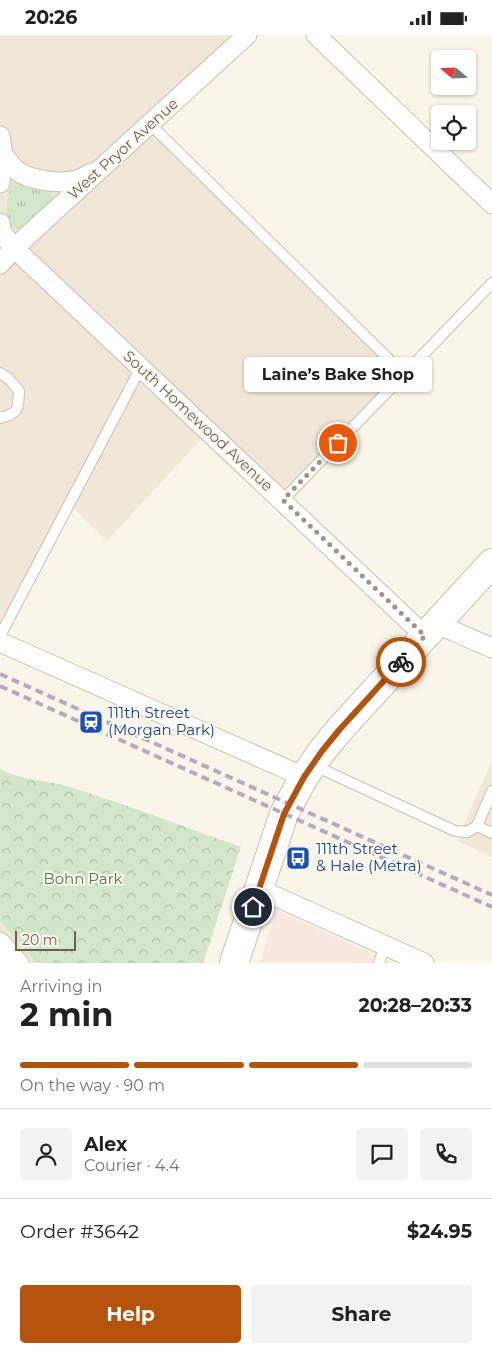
<!DOCTYPE html>
<html lang="en">
<head>
<meta charset="utf-8">
<style>
	:root { --surface:#fff; --page:#f2f2f2; --text:#222; --muted:#767676; --line:#e0e0e0; --accent:#b45309 }
	body { margin:0; font-family:Montserrat,sans-serif; background:var(--page); color:var(--text); height:100vh; display:flex; flex-direction:column; font-size:19px; white-space:nowrap }
	* { box-sizing:border-box; margin:0 }
	p { font-size:16px; color:var(--muted) }
	.icon { flex:none; width:28px; height:28px; fill:none; stroke:currentColor; stroke-width:2; stroke-linecap:round; stroke-linejoin:round }
	.map { position:relative; height:928px; overflow:hidden }
	.sheet { display:flex; flex-direction:column; background:var(--surface); flex:1 }
	.sheet>* { flex:none }
	.needle { width:32px; rotate:289deg }
	.buttons { position:absolute; left:431px; top:15px; display:grid; gap:10px }
	.buttons a { display:grid; place-items:center; width:45px; height:45px; border-radius:5px; background:var(--surface); box-shadow:0 1px 4px #0004; font-size:25px }
	.scale { position:absolute; left:15px; bottom:12px; width:61px; box-sizing:border-box; padding-left:5px; border:2px solid #715e50; border-top:0; font-size:14px; line-height:18px; white-space:nowrap; color:#715e50; -webkit-text-stroke:4px #fdf9ef; paint-order:stroke }
	.pin { position:absolute; display:grid; place-items:center; width:42px; height:42px; color:#fff; margin:-21px; border:2px solid #fff; border-radius:50%; box-shadow:0 1px 5px #0007 }
	.courier { position:absolute; display:grid; place-items:center; width:50px; height:50px; margin:-25px; border:4px solid #b45309; border-radius:50%; background:#fff; color:#222; box-shadow:0 1px 6px #0007 }
	.bubble { position:absolute; height:35px; border-radius:5px; background:var(--surface); box-shadow:0 1px 4px #0004; font-size:16px; font-weight:700; line-height:35px; text-align:center }
	.summary em { font-style:normal; font-weight:700 }
	.summary div { display:flex; flex-direction:column-reverse }
	.summary { display:flex; align-items:center; justify-content:space-between; height:85px; padding:0 20px }
	h1 { font-size:32px; font-weight:700; line-height:38px }
	.bar { display:grid; grid-template-columns:repeat(4,1fr); gap:8px 5px; align-content:center; height:60px; padding:0 20px }
	.bar i { height:6px; border-radius:4px; background:var(--line) }
	.bar .selected { background:var(--accent) }
	.bar p { grid-column:span 4 }
	.line { display:flex; align-items:center; gap:12px; padding:0 20px; border-top:1px solid var(--line) }
	.line div { flex:1 }
	.round { display:grid; place-items:center; flex:none; width:52px; height:52px; border-radius:5px; background:var(--page) }
	.cta { display:flex; gap:10px; margin-top:auto; padding:10px 20px }
	.cta a { flex:1; height:58px; border-radius:5px; background:var(--accent); color:#fff; font-size:20px; font-weight:700; line-height:58px; text-align:center }
	.cta a+a { background:var(--page); color:var(--text) }
	.status { display:flex; justify-content:space-between; align-items:center; height:35px; padding:0 25px; background:var(--surface); direction:ltr }
	.status svg { height:14px; fill:currentColor }
	.map>svg:first-child { display:block }
	.residential { fill:#f0e7d8 }
	.commercial { fill:#f9e8de }
	.grass { fill:url(#grass-tufts) }
	.forest { fill:url(#forest-crowns) }
	.lines { fill:none; stroke-linecap:round; stroke-linejoin:round }
	.service-casing { stroke:#cbbeb0; stroke-width:12 }
	.minor-casing { stroke:#cbbeb0; stroke-width:21 }
	.tertiary-casing { stroke:#cbbeb0; stroke-width:26 }
	.secondary-casing { stroke:#cdbeae; stroke-width:30 }
	.service { stroke:#fff; stroke-width:10 }
	.minor { stroke:#fff; stroke-width:19 }
	.tertiary { stroke:#fff; stroke-width:24 }
	.secondary { stroke:#fff; stroke-width:28 }
	.rail { stroke:#b9a8c2; stroke-width:4; stroke-dasharray:8 5; stroke-linecap:butt }
	.done { stroke:#a19386; stroke-width:5; stroke-dasharray:0 9 }
	.route { stroke:#b45309; stroke-width:6 }
	.labels { text-anchor:middle; stroke-width:4; stroke-linejoin:round; paint-order:stroke }
	.street-label { font-size:15px; fill:#715e50; stroke:#fdf9ef }
	.transit-label { font-size:15px; fill:#164399; stroke:#fdf9ef; text-anchor:start }
	.park-label { font-size:15px; fill:#567a4c; stroke:#fdf9ef }
</style>
</head>
<body>
<div class="status"><b>20:26</b><svg viewBox="0 0 49 12"><path d="M0 12V9h3v3zM5 12V6h3v6zM10 12V3h3v9zM15 12V0h3v12zM26 1h20v11H26zM47 4h2v5h-2z"/></svg></div>
<div class="map">
<svg width="492" height="928" viewBox="0 0 492 928">
	<defs>
		<pattern id="grass-tufts" width="24" height="20" patternUnits="userSpaceOnUse" patternTransform="scale(1.25)"><rect width="24" height="20" fill="#d2e6c9"/><path d="M3 7l-1-3M5 7V3M7 7l1-3M15 17l-1-3M17 17v-4M19 17l1-3" fill="none" stroke="#afbea6"/></pattern>
		<pattern id="forest-crowns" width="20" height="18" patternUnits="userSpaceOnUse" patternTransform="scale(1.25)"><rect width="20" height="18" fill="#d2e6c9"/><path d="M2 6a3 3 0 1 1 6 0M12 15a3 3 0 1 1 6 0" fill="none" stroke="#afbea6"/></pattern>
	</defs>
	<rect width="100%" height="100%" fill="#faf5e9"/>
	<g class="residential">
		<polygon points="0,0 239,0 143,88 399,338 276,466 205,400 107,506 66,466 0,589"/>
		<polygon points="492,726 492,822 457,806"/>
		<polygon points="0,886 16,905 36,928 0,928"/>
	</g>
	<polygon class="commercial" points="277,875 393,928 260,928"/>
	<path class="grass" d="M 14,146 L 28,153 L 52,159 L 52,165 L 25,190 L 17,194 L 9,189 C 5,178 7,156 14,146 Z"/>
	<path class="forest" d="M 0,734 C 23,746 49,745 74,753 C 130,771 185,792 241,812 L 203,928 L 36,928 L 0,886 Z"/>
	<g class="lines">
		<g class="service-casing">
			<g id="service">
				<polyline points="150,89 404,339"/>
				<path d="M 0,338 L 9,344 L 19,356 C 18,375 19,378 0,383"/>
				<polyline points="283,465 492,248"/>
				<polyline points="0,601 141,332"/>
				<polyline points="313,730 455,796 467,797 477,791"/>
				<polyline points="492,756 477,791 492,798"/>
				<polyline points="379,928 385,911"/>
			</g>
		</g>
		<g class="minor-casing">
			<g id="minor">
				<polyline points="316,0 492,169"/>
				<polyline points="0,101 3,120 0,148"/>
				<path d="M 3,120 C 7,124 11,131 16,135 C 30,146 63,150 80,144 C 84,142 88,140 91,138"/>
				<polyline points="0,188 2,198 14,213 425,601"/>
				<polyline points="0,229 14,213 247,0"/>
				<polyline points="437,589 492,613"/>
				<polyline points="0,607 304,742"/>
				<polyline points="259,854 424,928"/>
				<polyline points="0,907 19,928"/>
			</g>
		</g>
		<g class="tertiary-casing">
			<polyline id="tertiary" points="0,923 10,928"/>
		</g>
		<g class="secondary-casing">
			<polyline id="secondary" points="234,928 284,779 304,742 322,716 340,694 492,528"/>
		</g>
		<use href="#service" class="service"/>
		<use href="#minor" class="minor"/>
		<use href="#tertiary" class="tertiary"/>
		<use href="#secondary" class="secondary"/>
		<g class="rail">
			<polyline points="0,639 492,860"/>
			<polyline points="0,651 492,872"/>
		</g>
	</g>
	<g class="lines">
		<polyline class="done" points="338,408 283,465 425,601 401,627"/>
		<polyline class="route" points="253,872 284,779 304,742 322,716 340,694 401,627"/>
	</g>
	<defs>
		<g id="station-square" transform="scale(1.25)"><rect x="-9" y="-9" width="18" height="18" rx="4" fill="#1a4fb4" stroke="#fdf9ef"/><path d="M-3-6H3Q5-6 5-4V2Q5 4 3 4L4.5 6H3L1.5 4h-3L-3 6H-4.5L-3 4Q-5 4-5 2V-4Q-5-6-3-6ZM-3.5-4v3h7v-3ZM-3.5 1v1.5H-2V1ZM2 1v1.5H3.5V1Z" fill="#fff"/></g>
		<g id="bus-square" transform="scale(1.25)"><rect x="-9" y="-9" width="18" height="18" rx="4" fill="#1a4fb4" stroke="#fdf9ef"/><path d="M-5-6H5V4H4V6H2V4H-2V6H-4V4H-5ZM-3.5-4V0h7V-4ZM-3.5 1.2v1.5H-2V1.2ZM2 1.2v1.5H3.5V1.2Z" fill="#fff"/></g>
	</defs>
	<g fill-rule="evenodd">
		<use href="#station-square" x="91" y="687"/>
		<use href="#bus-square" x="298" y="823"/>
	</g>
	<g class="labels">
		<g class="street-label">
			<text transform="translate(123 114) rotate(-42)" y="5">West Pryor Avenue</text>
			<text transform="translate(198 386) rotate(43)" y="5">South Homewood Avenue</text>
		</g>
		<g class="transit-label">
			<text x="108" y="683">111th Street<tspan x="108" dy="17">(Morgan Park)</tspan></text>
			<text x="316" y="819">111th Street<tspan x="316" dy="17">&amp; Hale (Metra)</tspan></text>
		</g>
		<g class="park-label">
			<text x="83" y="849">Bohn Park</text>
		</g>
	</g>
</svg>
<div class="buttons">
<a><svg class="needle" viewBox="-14 -14 28 28"><path d="M0-13l5 13h-10z" fill="#e53935"/><path d="M0 13l5-13h-10z" fill="#767676"/></svg></a>
<a><svg class="icon" aria-label="locate" viewBox="0 0 24 24"><circle cx="12" cy="12" r="6"/><path d="M12 2v4M12 18v4M2 12h4M18 12h4"/></svg></a>
</div>
<div class="scale">20 m</div>
<div class="pin" style="left:338px;top:408px;background:#ea580c"><svg class="icon" aria-label="bag" viewBox="0 0 24 24"><path d="M5 8h14l-1 12H6zM9 8a3 3 0 0 1 6 0"/></svg></div>
<div class="pin" style="left:253px;top:872px;background:#1f2937"><svg class="icon" aria-label="home" viewBox="0 0 24 24"><path d="M3 11l9-7 9 7M6 9v11h12V9"/></svg></div>
<div class="courier" style="left:401px;top:627px"><svg class="icon" aria-label="bike" viewBox="0 0 24 24"><circle cx="6" cy="16" r="4"/><circle cx="18" cy="16" r="4"/><path d="M6 16l4-8h5l3 8M10 8l3 8H6M13 5h3"/></svg></div>
<div class="bubble" style="left:244px;top:322px;width:188px">Laine’s Bake Shop</div>
</div>
<section class="sheet">
<div class="summary"><div><h1>2 min</h1><p>Arriving in</p></div><em>20:28–20:33</em></div>
<div class="bar"><i class="selected"></i><i class="selected"></i><i class="selected"></i><i></i><p>On the way · 90 m</p></div>
<div class="line" style="height:90px"><a class="round"><svg class="icon" aria-label="person" viewBox="0 0 24 24"><circle cx="12" cy="8" r="4"/><path d="M4 21q1-7 8-7t8 7"/></svg></a><div><b>Alex</b><p>Courier · 4.4</p></div><a class="round"><svg class="icon" aria-label="chat" viewBox="0 0 24 24"><path d="M4 5h16v11H9l-5 4z"/></svg></a><a class="round"><svg class="icon" aria-label="phone" viewBox="0 0 24 24"><path d="M5 4h4l2 5-3 2q2 4 5 5l2-3 5 2v4C11 20 4 13 5 4z"/></svg></a></div>
<div class="line" style="height:65px"><div>Order #3642</div><b>$24.95</b></div>
<div class="cta"><a>Help</a><a>Share</a></div>
</section>
</body>
</html>
